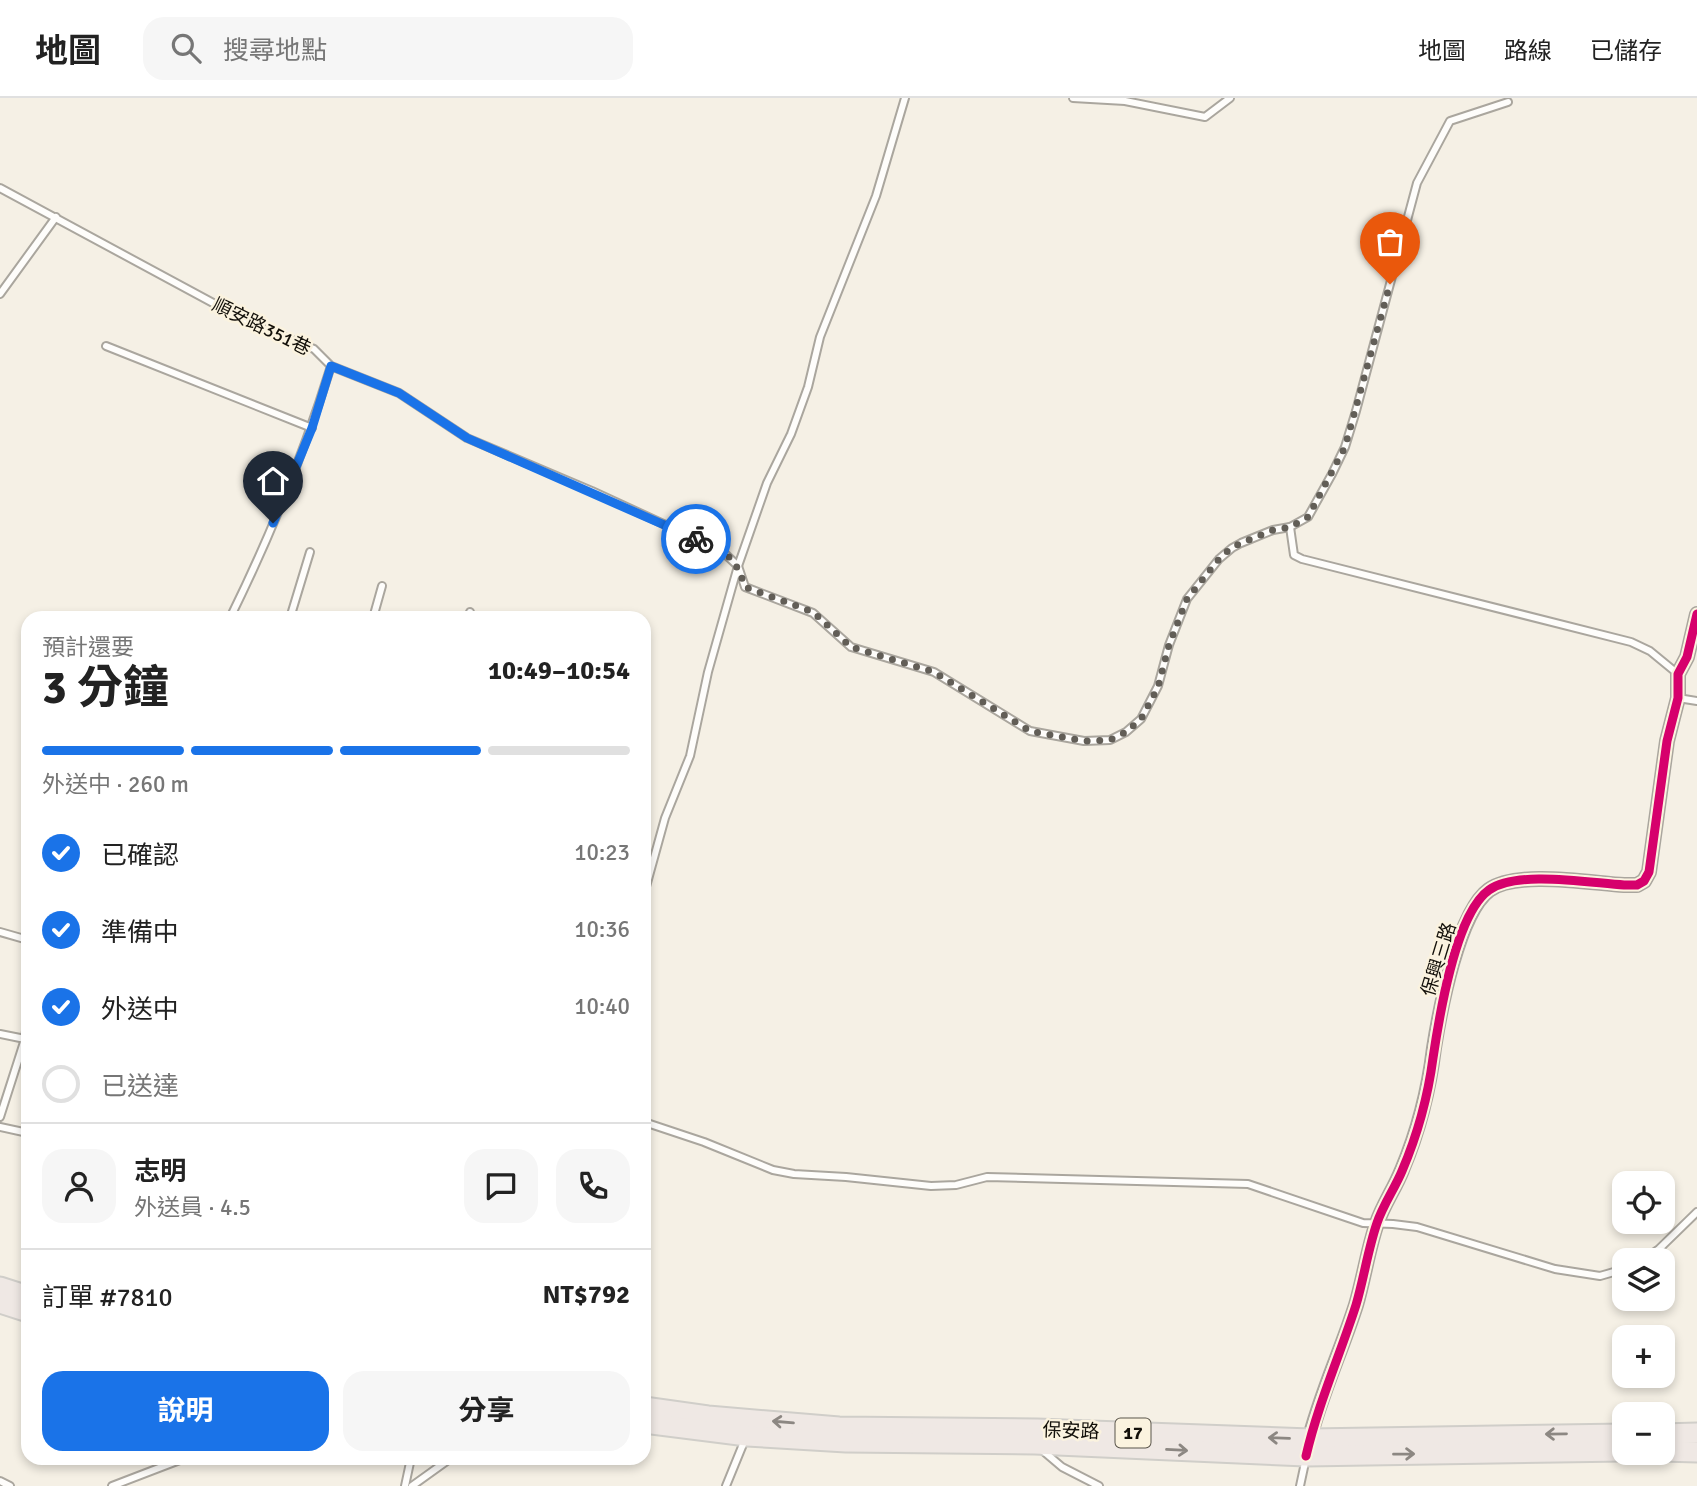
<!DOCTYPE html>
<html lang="zh-TW">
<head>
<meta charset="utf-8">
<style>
	:root { --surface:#fff; --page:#f6f6f6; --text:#222; --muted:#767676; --line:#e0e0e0; --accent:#1a73e8 }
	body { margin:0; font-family:Signika,"Noto Sans TC",sans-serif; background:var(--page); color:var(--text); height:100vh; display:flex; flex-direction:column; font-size:26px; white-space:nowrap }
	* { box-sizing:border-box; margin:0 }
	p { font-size:23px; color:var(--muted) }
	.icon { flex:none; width:38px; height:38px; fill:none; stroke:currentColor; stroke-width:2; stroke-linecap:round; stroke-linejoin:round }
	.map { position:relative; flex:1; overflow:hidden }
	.details { position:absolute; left:21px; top:513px; width:630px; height:854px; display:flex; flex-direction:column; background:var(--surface); border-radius:21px; box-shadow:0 4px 10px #0003 }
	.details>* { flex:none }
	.buttons { position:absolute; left:1612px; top:1073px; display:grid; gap:14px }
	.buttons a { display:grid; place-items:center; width:63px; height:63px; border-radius:14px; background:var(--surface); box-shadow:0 4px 10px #0003; font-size:35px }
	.pin { position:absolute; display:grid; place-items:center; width:60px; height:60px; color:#fff; margin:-72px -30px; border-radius:50% 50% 50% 0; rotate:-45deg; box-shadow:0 0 7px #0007 }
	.pin .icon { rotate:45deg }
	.courier { position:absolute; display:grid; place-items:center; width:70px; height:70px; margin:-35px; border:5px solid #1a73e8; border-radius:50%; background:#fff; color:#222; box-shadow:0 2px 9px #0007 }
	.head em { font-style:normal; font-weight:700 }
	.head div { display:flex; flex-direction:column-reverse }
	.head { display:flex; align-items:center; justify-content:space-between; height:119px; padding:0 21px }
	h1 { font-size:46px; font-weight:700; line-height:52px }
	.bar { display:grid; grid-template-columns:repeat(4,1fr); gap:10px 7px; align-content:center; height:84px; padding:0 21px }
	.bar i { height:9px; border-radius:5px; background:var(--line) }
	.bar .active { background:var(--accent) }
	.bar p { grid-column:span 4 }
	.line { display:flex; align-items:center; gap:18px; padding:0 21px; border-top:2px solid var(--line) }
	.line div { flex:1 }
	.round { display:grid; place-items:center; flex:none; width:74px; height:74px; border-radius:21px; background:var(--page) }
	ol { padding:0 21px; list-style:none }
	li { display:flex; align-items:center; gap:21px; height:77px }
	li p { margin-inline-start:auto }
	li .icon { padding:7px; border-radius:50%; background:var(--accent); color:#fff; stroke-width:4 }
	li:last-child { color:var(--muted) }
	li i { width:38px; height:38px; border:4px solid var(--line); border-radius:50% }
	.button { display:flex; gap:14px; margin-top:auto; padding:14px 21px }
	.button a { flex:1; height:80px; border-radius:21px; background:var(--accent); color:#fff; font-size:28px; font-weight:700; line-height:80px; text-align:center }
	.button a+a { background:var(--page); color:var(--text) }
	header { display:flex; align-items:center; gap:42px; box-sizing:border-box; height:98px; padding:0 35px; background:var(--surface); border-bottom:2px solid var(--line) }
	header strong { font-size:33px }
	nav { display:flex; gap:38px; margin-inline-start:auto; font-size:24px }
	.search { width:490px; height:63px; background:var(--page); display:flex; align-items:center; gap:18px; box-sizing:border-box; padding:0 24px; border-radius:21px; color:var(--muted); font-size:26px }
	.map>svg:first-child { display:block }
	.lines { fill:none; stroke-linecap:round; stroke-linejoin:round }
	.service-casing { stroke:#aaa69e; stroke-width:10 }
	.minor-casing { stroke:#aaa69e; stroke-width:16 }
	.primary-casing { stroke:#d0cec9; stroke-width:23 }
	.service { stroke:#fefdfb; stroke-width:6 }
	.minor { stroke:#fefdfb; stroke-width:12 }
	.primary { stroke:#efe8e4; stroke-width:19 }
	.cycleway-casing { stroke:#fbf3df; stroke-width:13 }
	.cycleway { stroke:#d6006c; stroke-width:9 }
	.oneway { stroke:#8c8782 }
	.done { stroke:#625e57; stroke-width:7; stroke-dasharray:0 12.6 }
	.route { stroke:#1a73e8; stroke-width:9 }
	.labels { text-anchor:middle; stroke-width:5; stroke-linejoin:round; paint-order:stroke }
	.shield { fill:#fbf3df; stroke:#59544a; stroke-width:2 }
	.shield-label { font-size:18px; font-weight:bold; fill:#13100a }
	.street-label { font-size:19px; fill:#13100a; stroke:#fbf3df }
</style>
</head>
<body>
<header>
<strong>地圖</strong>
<div class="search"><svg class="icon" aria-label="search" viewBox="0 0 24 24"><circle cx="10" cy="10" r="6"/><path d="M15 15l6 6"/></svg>搜尋地點</div>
<nav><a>地圖</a><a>路線</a><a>已儲存</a></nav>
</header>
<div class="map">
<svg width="1697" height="1388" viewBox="0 0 1697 1388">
	<rect width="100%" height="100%" fill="#f5f0e5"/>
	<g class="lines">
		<g class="service-casing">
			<g id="service">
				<polyline points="1073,0 1125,3 1205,19 1230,0"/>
				<polyline points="0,90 252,226 314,251 331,268 399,295 467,340 592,393 722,453 738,468 745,489 813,515 851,549 934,574 1030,633 1084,643 1110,642 1126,634 1141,621 1158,588 1169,547 1187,501 1219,461 1232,450 1241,445 1273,432 1290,429 1308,419 1332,376 1345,349 1356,313 1417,85 1450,23 1508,4"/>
				<polyline points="0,196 56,119"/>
				<polyline points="106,248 312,330"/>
				<polyline points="1290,429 1294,457 1302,461 1631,544 1650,553 1678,576"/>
				<path d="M 230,520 C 270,439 304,355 331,268"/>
				<polyline points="290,520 310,454"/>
				<polyline points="373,520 382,488"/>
				<polyline points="468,520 470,514"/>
				<polyline points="1678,600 1697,603"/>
				<polyline points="644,796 665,720 690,658 708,574 738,468 767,385 791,336 808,289 820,239 876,98 905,0"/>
				<polyline points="0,834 28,842"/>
				<polyline points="0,936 25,941"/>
				<polyline points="0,1019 25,941 28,915"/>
				<polyline points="644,1024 704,1044 773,1072 794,1076 846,1079 931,1088 956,1087 987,1079 1248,1086 1363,1125 1393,1126 1417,1129 1555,1171 1600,1178 1624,1171"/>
				<polyline points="0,1029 28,1035"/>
				<polyline points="1643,1162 1659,1151 1697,1114"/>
				<polyline points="1042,1352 1062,1369 1099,1388"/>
				<polyline points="0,1383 10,1388"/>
				<polyline points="112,1388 185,1360"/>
				<polyline points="405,1388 411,1360"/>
				<polyline points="412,1388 451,1360"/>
				<polyline points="726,1388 746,1339"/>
				<polyline points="1300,1388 1306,1360"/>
			</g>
		</g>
		<g class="minor-casing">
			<path id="minor" d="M 1308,1347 C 1319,1300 1341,1254 1356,1207 C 1364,1180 1368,1151 1377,1125 C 1383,1107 1395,1090 1402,1072 C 1418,1034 1429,991 1434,950 C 1440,912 1458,815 1489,792 C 1517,772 1590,785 1624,787 L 1637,787 L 1644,783 L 1649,774 L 1667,643 L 1678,600 L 1678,576 L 1687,559 L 1697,516"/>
		</g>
		<g class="primary-casing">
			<g id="primary">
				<polyline points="0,1189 28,1198"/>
				<polyline points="0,1205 28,1214"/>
				<polyline points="644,1309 708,1318 839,1329 1037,1331 1310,1341 1624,1336"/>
				<polyline points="644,1325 747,1338 846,1344 1035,1346 1306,1358 1624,1353"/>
				<polyline points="1662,1336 1697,1335"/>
				<polyline points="1662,1353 1697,1354"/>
			</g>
		</g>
		<use href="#service" class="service"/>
		<use href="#minor" class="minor"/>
		<use href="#primary" class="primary"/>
		<g class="cycleway-casing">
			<path id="cycleway" d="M 1306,1358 C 1318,1306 1340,1257 1356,1207 C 1364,1180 1368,1151 1377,1125 C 1383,1107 1395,1090 1402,1073 C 1417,1038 1428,998 1433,960 C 1439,920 1455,816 1489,792 C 1517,772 1590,785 1624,787 L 1637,787 L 1644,783 L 1649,774 L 1667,643 L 1678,600 L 1678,576 L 1687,559 L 1697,516"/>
		</g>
		<use href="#cycleway" class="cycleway"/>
	</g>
	<defs><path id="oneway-shaft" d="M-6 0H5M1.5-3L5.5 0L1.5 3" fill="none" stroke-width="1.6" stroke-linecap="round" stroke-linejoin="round" transform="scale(1.75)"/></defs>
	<g class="oneway">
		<use href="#oneway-shaft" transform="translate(783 1324) rotate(-175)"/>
		<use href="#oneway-shaft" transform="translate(1556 1336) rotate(179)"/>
		<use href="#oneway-shaft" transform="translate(1279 1340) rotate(-178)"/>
		<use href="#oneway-shaft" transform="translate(1177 1352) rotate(3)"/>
		<use href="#oneway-shaft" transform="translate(1404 1356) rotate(-1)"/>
	</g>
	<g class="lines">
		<path class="done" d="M 696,441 C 725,454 735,457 745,489 L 813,514 L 851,549 L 934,574 L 1030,633 L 1084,643 L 1110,642 L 1126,634 L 1141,621 L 1158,589 L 1169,547 L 1187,501 L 1219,461 L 1231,450 L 1241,445 L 1273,432 L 1290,429 L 1308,419 L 1345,349 L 1390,186"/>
		<polyline class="route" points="273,425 312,330 331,268 399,295 467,340 696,441"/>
	</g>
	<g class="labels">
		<rect class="shield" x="1115.5" y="1320.5" width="35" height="29" rx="5"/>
		<g class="shield-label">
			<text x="1133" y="1341">17</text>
		</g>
		<g class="street-label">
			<text transform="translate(262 228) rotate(26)" y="7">順安路351巷</text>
			<text transform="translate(1438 861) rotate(-73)" y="7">保興三路</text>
			<text transform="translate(1071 1332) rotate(2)" y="7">保安路</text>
		</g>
	</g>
</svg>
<div class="buttons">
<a><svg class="icon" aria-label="locate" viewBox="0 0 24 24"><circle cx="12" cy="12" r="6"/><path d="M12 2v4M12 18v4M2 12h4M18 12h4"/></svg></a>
<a><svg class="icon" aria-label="layers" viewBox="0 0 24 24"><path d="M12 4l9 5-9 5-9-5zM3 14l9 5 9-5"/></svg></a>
<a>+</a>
<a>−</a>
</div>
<div class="pin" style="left:1390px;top:186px;background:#ea580c"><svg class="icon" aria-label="bag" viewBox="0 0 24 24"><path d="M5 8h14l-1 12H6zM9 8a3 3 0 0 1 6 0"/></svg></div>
<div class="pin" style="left:273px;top:425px;background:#1f2937"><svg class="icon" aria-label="home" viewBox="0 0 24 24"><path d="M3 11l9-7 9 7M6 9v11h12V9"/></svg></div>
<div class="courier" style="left:696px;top:441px"><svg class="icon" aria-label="bike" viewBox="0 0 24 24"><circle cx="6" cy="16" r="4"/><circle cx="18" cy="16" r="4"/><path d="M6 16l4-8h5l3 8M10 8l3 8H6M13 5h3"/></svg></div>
<section class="details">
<div class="head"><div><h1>3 分鐘</h1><p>預計還要</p></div><em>10:49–10:54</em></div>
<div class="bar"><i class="active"></i><i class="active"></i><i class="active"></i><i></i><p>外送中 · 260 m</p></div>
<ol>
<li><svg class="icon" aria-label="check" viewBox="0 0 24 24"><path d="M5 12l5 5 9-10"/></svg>已確認<p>10:23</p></li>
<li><svg class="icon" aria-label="check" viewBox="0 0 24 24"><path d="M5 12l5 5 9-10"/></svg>準備中<p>10:36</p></li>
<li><svg class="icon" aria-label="check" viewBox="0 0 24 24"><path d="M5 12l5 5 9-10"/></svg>外送中<p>10:40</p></li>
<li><i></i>已送達</li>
</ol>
<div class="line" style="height:126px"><a class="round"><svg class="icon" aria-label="person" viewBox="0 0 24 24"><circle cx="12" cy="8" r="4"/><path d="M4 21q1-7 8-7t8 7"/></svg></a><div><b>志明</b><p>外送員 · 4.5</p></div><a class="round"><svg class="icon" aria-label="chat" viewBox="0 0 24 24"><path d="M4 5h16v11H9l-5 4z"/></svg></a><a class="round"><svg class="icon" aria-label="phone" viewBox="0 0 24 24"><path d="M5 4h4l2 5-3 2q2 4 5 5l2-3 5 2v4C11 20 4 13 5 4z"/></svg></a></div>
<div class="line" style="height:91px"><div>訂單 #7810</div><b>NT$792</b></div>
<div class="button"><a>說明</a><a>分享</a></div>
</section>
</div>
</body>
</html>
